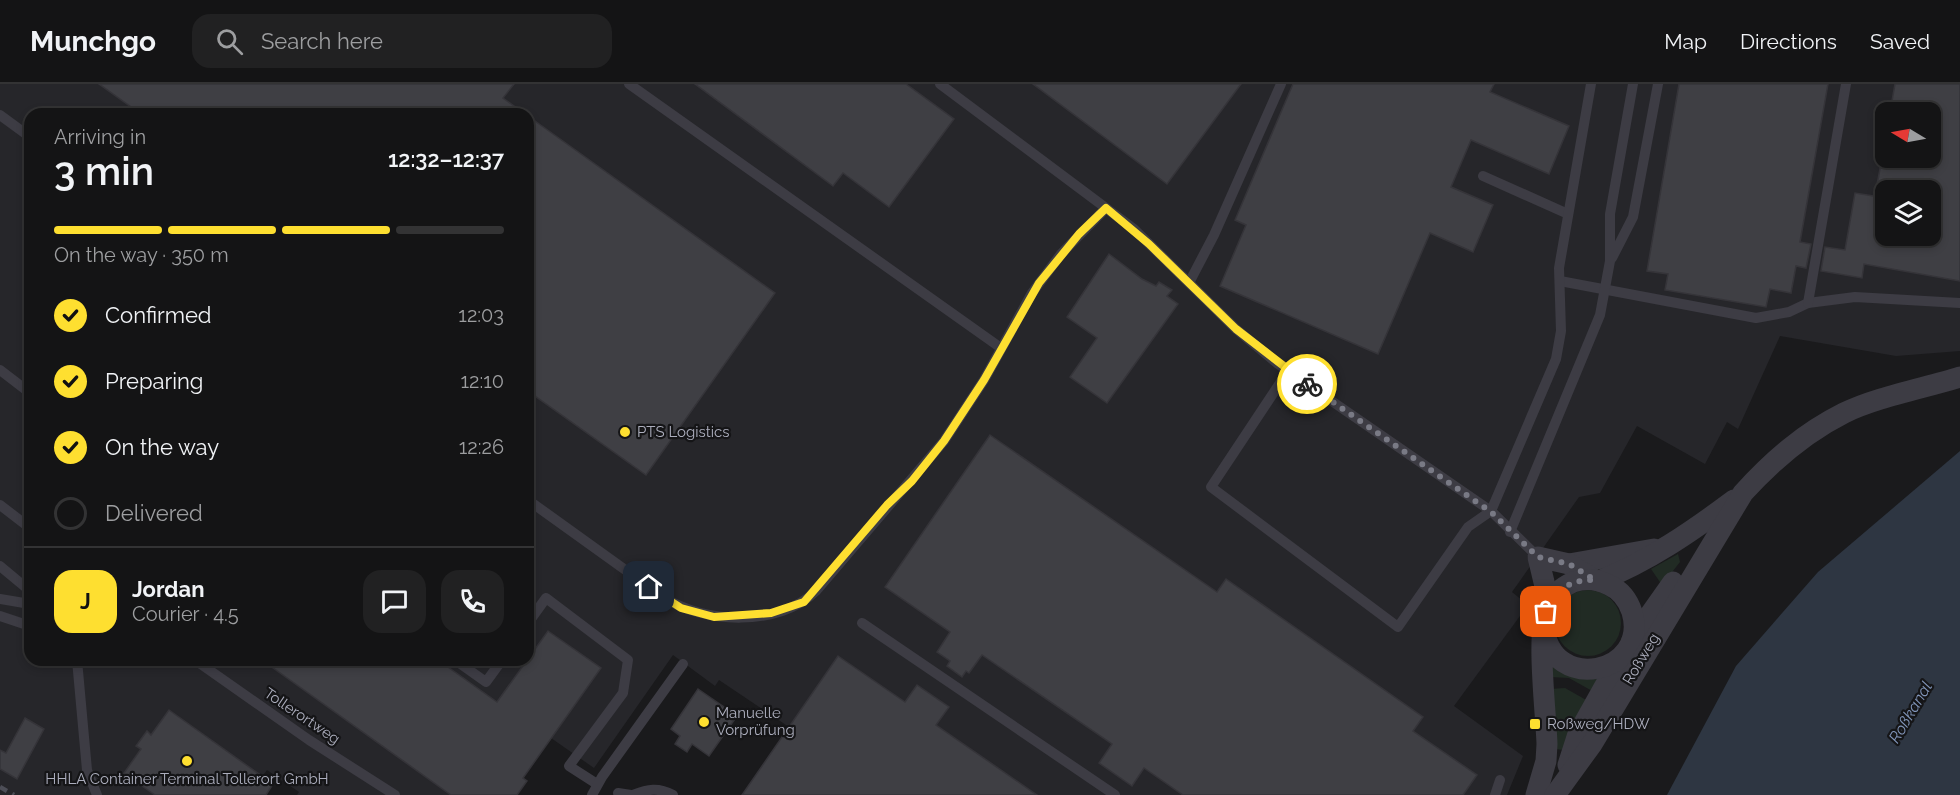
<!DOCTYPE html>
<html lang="en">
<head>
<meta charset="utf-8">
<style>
	:root { --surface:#141415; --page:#212122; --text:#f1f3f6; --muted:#9d9ea0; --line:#333334; --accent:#fedf30 }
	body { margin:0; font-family:Raleway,sans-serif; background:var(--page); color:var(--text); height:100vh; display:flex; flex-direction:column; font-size:22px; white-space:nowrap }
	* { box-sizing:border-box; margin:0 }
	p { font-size:20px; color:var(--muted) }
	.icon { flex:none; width:33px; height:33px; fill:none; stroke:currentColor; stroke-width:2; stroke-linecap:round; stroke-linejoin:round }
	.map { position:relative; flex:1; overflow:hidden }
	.panel { position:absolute; left:24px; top:24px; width:510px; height:558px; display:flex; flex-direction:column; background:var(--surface); border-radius:18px; box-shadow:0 3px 9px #0003,0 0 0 2px var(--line) }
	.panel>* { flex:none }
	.needle { width:39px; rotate:280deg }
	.controls { position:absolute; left:1875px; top:18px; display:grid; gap:12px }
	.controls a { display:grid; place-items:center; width:66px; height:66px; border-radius:12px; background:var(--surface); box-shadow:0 3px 9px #0003,0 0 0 2px var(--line); font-size:30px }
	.pin { position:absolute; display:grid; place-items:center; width:51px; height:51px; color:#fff; margin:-26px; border-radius:12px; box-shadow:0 3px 9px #0006 }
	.courier { position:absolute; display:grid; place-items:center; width:60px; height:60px; margin:-30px; border:4px solid #fedf30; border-radius:50%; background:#fff; color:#222; box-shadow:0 2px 8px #0007 }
	.head em { font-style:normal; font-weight:600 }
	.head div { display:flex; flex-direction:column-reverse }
	.head { display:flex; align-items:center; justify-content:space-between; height:102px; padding:0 30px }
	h1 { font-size:39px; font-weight:600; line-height:45px }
	.bar { display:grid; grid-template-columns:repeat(4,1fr); gap:9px 6px; align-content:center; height:72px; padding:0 30px }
	.bar i { height:8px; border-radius:4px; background:var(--line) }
	.bar .on { background:var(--accent) }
	.bar p { grid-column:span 4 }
	.line { display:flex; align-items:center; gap:15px; padding:0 30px; border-top:2px solid var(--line) }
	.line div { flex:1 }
	.round { display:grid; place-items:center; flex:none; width:63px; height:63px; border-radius:18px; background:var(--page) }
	ol { padding:0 30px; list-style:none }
	li { display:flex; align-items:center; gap:18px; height:66px }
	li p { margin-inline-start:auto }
	li .icon { padding:6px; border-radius:50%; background:var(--accent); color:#111; stroke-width:4 }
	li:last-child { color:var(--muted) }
	li i { width:33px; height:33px; border:3px solid var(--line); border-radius:50% }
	header { display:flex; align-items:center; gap:36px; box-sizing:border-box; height:84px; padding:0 30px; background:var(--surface); border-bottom:2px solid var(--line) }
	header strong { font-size:28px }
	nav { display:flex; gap:33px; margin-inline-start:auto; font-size:21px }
	.search { width:420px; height:54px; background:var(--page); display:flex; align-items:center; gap:15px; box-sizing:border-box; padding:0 21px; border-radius:18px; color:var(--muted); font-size:22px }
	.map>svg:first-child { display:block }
	.built { fill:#26262a; fill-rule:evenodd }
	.green { fill:#212b24 }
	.water { fill:#2e3642 }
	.building { fill:#3f3f44; stroke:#353439; stroke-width:1.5 }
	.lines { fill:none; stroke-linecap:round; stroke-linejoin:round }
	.service { stroke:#3d3c44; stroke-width:10 }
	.minor { stroke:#3d3c44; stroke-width:21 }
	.rail { stroke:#4d4e57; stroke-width:4.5; stroke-dasharray:8 6; stroke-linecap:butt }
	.done { stroke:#797a85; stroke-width:6; stroke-dasharray:0 10.8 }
	.route { stroke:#fedf30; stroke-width:8 }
	.poi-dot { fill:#fedf30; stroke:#151517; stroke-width:2 }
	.labels { text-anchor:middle; stroke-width:4.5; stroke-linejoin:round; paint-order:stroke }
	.poi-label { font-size:15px; fill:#acaebd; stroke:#151517; text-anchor:start }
	.street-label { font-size:15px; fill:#acaebd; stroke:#151517 }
	.water-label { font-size:16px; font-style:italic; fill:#8195b9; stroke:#151517 }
</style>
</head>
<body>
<header>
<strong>Munchgo</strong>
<div class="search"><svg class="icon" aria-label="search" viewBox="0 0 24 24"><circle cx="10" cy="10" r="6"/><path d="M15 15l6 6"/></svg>Search here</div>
<nav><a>Map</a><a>Directions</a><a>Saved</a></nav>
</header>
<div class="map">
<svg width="1960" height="711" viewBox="0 0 1960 711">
	<rect width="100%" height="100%" fill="#1a1a1c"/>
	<path class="built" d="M 0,0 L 1960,0 L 1960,267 L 1896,272 L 1780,252 L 1738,345 L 1727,338 L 1705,380 L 1637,342 L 1600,409 L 1579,413 L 1512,508 L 1528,521 L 1454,622 L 1523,672 L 1507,711 L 742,711 L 789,643 L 719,596 L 715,602 L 673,571 L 594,684 L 551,654 L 523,694 L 527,697 L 517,711 L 297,711 L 299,708 L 267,686 L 249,711 L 0,711 ZM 1886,28 L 1930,28 L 1930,74 L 1886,74 ZM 30,30 L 528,30 L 528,576 L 30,576 ZM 1886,106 L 1930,106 L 1930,152 L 1886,152 Z"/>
	<g class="green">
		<polygon points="1678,470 1680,478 1662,501 1651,485"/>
		<circle cx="1588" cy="539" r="33"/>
		<polygon points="1551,582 1553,582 1602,593 1594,608 1569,594 1550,593"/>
		<polygon points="1565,604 1588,617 1563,666 1556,665 1550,605"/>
	</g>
	<polygon class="water" points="1960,367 1960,711 1667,711 1736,582 1818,488"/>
	<g class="building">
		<polygon points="99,0 514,0 503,14 525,30 141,30"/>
		<polygon points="695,0 906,0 954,35 889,123 843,89 833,102"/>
		<polygon points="1033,0 1241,0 1167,100"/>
		<polygon points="1293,0 1494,0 1490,8 1569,42 1549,90 1471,56 1451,103 1493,121 1473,168 1430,149 1378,270 1220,202 1246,141 1235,136"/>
		<polygon points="1679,0 1828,0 1800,158 1811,160 1806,184 1796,182 1791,209 1770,205 1766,223 1665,206 1668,190 1647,187"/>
		<polygon points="1895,0 1960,0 1960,197 1864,180 1862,194 1821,187 1825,163 1845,166 1855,109 1886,114 1886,152 1930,152 1930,106 1876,106 1882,74 1930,74 1930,28 1890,28"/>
		<polygon points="528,32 775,209 646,391 528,307"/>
		<polygon points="1109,170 1142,195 1156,202 1159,198 1172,206 1167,212 1178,220 1107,319 1070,293 1097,254 1067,233"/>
		<polygon points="990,351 1217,508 1226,495 1423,633 1413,647 1477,691 1463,711 1183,711 1144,684 1132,702 1099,679 1112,660 982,571 969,589 966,587 962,593 947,582 950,577 937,568 950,548 885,503"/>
		<polygon points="548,547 601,584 523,694 527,697 517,711 451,711 262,576 438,576 497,618"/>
		<polygon points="838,572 905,618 917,601 949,623 936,641 1037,711 742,711"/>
		<polygon points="698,605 737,632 709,672 692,660 687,668 675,660 680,652 671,645"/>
		<polygon points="169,626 273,700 266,711 155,711 124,689 141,665 136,662 147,647 151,651"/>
		<polygon points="25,634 44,645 17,695 0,685 0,666 6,669"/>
	</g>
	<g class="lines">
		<g class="service">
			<polyline points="629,0 1001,264"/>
			<polyline points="940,0 1134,145 1236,245 1278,280 1491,427 1538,473"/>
			<polyline points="0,31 30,53"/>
			<polyline points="1483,92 1568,130"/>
			<polyline points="1612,174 1633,133 1658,0"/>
			<polyline points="1190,197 1214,151 1281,0"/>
			<polyline points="1560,197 1756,234 1789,228 1808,219 1855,213 1960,219"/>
			<polyline points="1808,219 1846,0"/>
			<polyline points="0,286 30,309"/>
			<polyline points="1288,287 1211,403 1398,543 1468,443 1491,427 1556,275 1561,247 1559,184 1591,0"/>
			<path d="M 528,416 L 663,513 C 704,540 779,543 816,507 L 944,357 L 984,296 L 1032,209 L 1061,170 L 1106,124"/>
			<polyline points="0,421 30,444"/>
			<polyline points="1510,448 1600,231 1610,177 1610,130 1633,0"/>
			<polyline points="0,482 30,507"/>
			<polyline points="0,515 30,520"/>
			<polyline points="0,532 30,542"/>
			<polyline points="528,539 546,514 628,576 623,609 569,682 597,700"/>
			<polyline points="862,539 1115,711"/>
			<polyline points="77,576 87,686 97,711"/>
			<polyline points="195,576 309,656 395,711"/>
			<polyline points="455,576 486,598 502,576"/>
			<polyline points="618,709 631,711"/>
			<polyline points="592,711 602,693 683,580"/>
			<path d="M 633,711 C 648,705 658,703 673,711"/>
			<polyline points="1495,711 1500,696"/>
		</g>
		<g class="minor">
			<polyline points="1569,480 1654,465"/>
			<path d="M 1599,497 C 1649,477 1691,448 1734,416"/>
			<polyline points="1549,519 1538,473 1569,480 1595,496"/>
			<polyline points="1632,556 1673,498"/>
			<polyline points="1568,681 1578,650 1620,575"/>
			<path d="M 1536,711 L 1546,677 L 1547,660 C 1546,628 1536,550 1547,523 C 1552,512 1562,503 1573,498 C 1585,494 1598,495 1609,501 C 1620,506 1628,516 1632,528 C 1650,590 1551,611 1544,543"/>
			<path d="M 1555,711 L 1592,660 L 1743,409 C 1773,376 1804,349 1844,329 C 1876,313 1925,304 1960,293"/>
		</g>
		<polyline class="rail" points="0,703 14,711"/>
	</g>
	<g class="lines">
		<path class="done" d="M 1307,300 L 1491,428 L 1538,473 L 1569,480 L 1595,496 C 1572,495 1552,506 1546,528"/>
		<polyline class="route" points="649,503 681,524 714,533 771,529 804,518 887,421 912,397 944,357 984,296 1039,199 1079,150 1106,124 1149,160 1236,245 1307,300"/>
	</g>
	<g class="poi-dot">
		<circle cx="625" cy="348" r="6"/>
		<circle cx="704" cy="638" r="6"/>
		<rect x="1529" y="634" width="12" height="12" rx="3"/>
		<circle cx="187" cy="677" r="6"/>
	</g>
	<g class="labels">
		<g class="poi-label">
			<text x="637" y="353">PTS Logistics</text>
			<text x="716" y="634">Manuelle<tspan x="716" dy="17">Vorprüfung</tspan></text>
			<text x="1547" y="645">Roßweg/HDW</text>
			<text x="187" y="700" text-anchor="middle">HHLA Container Terminal Tollerort GmbH</text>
		</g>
		<g class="street-label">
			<text transform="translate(1641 575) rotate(-59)" y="5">Roßweg</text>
			<text transform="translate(302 632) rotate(34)" y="5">Tollerortweg</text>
		</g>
		<g class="water-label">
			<text transform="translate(1910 628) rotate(-59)" y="6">Roßkanal</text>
		</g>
	</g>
</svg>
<div class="controls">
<a><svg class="needle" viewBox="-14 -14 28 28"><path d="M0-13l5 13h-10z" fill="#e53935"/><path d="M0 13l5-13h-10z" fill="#9d9ea0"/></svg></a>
<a><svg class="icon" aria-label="layers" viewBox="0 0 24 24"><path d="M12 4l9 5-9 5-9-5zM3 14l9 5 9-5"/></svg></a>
</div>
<div class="pin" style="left:1546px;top:528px;background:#ea580c"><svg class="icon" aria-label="bag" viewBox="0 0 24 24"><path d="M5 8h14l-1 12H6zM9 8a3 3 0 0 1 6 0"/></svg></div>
<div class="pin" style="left:649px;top:503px;background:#1f2937"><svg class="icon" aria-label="home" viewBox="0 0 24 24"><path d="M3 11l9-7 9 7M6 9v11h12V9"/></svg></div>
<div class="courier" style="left:1307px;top:300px"><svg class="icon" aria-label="bike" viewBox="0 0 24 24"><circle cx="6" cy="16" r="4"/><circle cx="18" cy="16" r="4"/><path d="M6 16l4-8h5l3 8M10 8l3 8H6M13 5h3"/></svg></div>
<section class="panel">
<div class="head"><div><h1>3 min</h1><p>Arriving in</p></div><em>12:32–12:37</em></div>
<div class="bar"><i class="on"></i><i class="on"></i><i class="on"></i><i></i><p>On the way · 350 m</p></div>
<ol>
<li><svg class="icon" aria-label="check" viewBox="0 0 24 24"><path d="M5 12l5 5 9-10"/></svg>Confirmed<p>12:03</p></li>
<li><svg class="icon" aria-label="check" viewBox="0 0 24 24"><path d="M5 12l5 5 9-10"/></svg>Preparing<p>12:10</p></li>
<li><svg class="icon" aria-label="check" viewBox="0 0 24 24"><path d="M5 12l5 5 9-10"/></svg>On the way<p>12:26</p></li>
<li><i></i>Delivered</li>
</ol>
<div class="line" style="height:108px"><b class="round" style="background:var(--accent);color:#111">J</b><div><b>Jordan</b><p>Courier · 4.5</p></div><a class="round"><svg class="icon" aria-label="chat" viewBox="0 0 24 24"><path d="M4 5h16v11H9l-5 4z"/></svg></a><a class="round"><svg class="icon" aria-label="phone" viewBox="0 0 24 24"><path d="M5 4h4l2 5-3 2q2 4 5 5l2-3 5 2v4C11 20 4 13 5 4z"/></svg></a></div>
</section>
</div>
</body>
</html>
